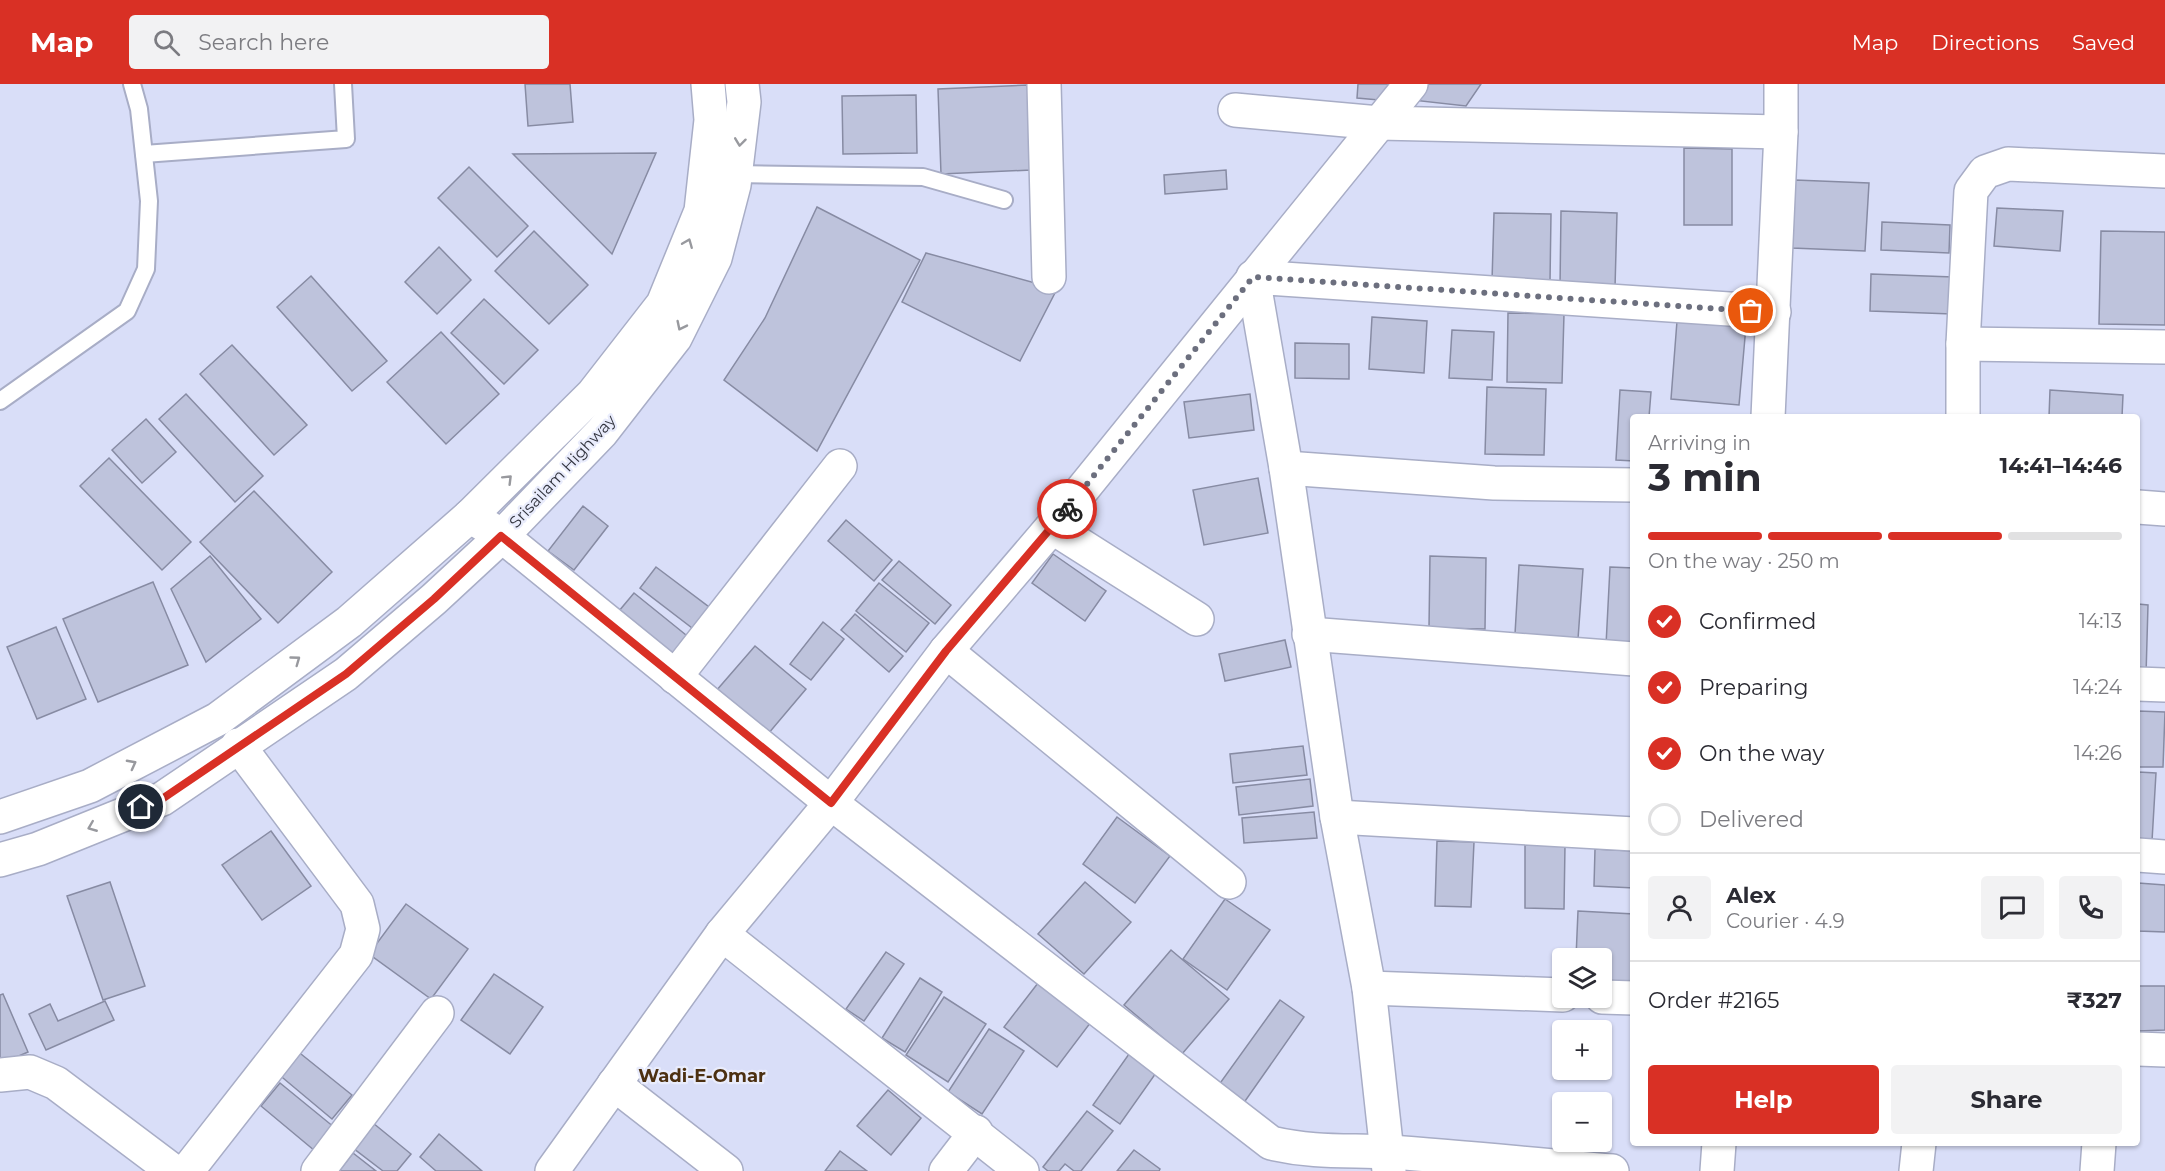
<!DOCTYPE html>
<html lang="en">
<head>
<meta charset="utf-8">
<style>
	:root { --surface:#fff; --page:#f2f2f3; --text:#2b2b33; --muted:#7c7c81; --line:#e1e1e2; --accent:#d93025 }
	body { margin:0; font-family:Montserrat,sans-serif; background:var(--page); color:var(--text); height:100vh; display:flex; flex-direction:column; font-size:22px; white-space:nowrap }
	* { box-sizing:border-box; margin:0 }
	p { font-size:20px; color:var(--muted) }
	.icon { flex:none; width:33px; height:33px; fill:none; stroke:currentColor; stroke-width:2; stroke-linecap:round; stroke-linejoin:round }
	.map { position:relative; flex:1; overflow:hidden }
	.drawer { position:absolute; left:1630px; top:330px; width:510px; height:732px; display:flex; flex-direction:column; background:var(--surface); border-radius:6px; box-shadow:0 2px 4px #0004 }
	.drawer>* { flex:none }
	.buttons { position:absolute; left:1552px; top:864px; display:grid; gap:12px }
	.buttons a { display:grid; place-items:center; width:60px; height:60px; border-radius:6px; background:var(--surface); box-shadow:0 2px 4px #0004; font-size:30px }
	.pin { position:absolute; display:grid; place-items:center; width:51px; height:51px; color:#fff; margin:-26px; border:3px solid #fff; border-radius:50%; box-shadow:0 2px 6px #0007 }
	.courier { position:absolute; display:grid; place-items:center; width:60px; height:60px; margin:-30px; border:4px solid #d93025; border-radius:50%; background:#fff; color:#222; box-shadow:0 2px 8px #0007 }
	.headline em { font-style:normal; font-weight:700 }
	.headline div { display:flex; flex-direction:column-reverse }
	.headline { display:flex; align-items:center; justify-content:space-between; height:102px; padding:0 18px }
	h1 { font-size:39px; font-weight:700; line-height:45px }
	.bar { display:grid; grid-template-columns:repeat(4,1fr); gap:9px 6px; align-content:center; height:72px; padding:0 18px }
	.bar i { height:8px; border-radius:4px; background:var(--line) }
	.bar .current { background:var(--accent) }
	.bar p { grid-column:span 4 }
	.line { display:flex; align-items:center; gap:15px; padding:0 18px; border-top:2px solid var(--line) }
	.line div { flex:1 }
	.round { display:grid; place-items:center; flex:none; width:63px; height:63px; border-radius:6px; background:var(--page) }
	ol { padding:0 18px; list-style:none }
	li { display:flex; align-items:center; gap:18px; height:66px }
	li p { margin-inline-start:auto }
	li .icon { padding:6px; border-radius:50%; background:var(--accent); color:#fff; stroke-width:4 }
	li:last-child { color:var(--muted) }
	li i { width:33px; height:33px; border:3px solid var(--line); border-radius:50% }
	.primary-button { display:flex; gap:12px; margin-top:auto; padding:12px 18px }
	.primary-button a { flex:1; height:69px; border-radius:6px; background:var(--accent); color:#fff; font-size:24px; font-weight:700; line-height:69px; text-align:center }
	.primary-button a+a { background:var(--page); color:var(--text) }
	header { display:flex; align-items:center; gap:36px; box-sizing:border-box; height:84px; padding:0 30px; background:var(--accent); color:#fff }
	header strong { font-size:28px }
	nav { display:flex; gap:33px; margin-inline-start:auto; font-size:21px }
	.search { width:420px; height:54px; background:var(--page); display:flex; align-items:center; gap:15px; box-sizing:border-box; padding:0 21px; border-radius:6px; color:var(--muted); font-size:22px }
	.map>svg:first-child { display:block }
	.building { fill:#bec3dc; stroke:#878ba3; stroke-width:1.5 }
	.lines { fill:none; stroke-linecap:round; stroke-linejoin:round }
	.lane-casing { stroke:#a8adc6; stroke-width:20 }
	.street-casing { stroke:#a8adc6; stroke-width:36 }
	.highway-casing { stroke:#a8adc6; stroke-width:36 }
	.lane { stroke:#fff; stroke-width:16 }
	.street { stroke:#fff; stroke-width:33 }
	.highway { stroke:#fff; stroke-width:33 }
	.oneway { stroke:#98999e }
	.done { stroke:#6c6f7e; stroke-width:6; stroke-dasharray:0 10.8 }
	.route { stroke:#d93025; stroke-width:8 }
	.labels { text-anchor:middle; stroke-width:4.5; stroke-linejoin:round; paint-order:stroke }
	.street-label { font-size:16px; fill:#31333d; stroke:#e9ecfc }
	.neighbourhood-label { font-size:18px; font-weight:bold; fill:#4c3011; stroke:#e9ecfc }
</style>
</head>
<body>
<header>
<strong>Map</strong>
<div class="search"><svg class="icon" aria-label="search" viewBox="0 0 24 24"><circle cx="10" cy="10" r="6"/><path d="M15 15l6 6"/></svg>Search here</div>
<nav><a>Map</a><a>Directions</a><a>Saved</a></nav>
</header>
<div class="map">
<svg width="2165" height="1087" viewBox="0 0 2165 1087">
	<rect width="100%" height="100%" fill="#d9def8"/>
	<g class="building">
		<polygon points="525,0 570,0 573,38 528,42"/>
		<polygon points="1358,0 1389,0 1379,16 1357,14"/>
		<polygon points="1424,0 1481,0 1466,22 1412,16"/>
		<polygon points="1028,1 1031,86 941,90 938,5"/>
		<polygon points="916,11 917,69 843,70 842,12"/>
		<polygon points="1684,64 1732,65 1732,141 1684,141"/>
		<polygon points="656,69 612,170 513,70"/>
		<polygon points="469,83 528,142 497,173 438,114"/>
		<polygon points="1226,86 1227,105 1165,110 1164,91"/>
		<polygon points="1795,96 1869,99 1865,167 1792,164"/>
		<polygon points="817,123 920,176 817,367 724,296 765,234"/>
		<polygon points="1997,124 2063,127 2060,167 1994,162"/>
		<polygon points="1561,127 1617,129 1615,204 1560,203"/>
		<polygon points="1494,129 1551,130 1550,198 1492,197"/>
		<polygon points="1882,138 1950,141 1949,169 1881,166"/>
		<polygon points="534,147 588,201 549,240 495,187"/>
		<polygon points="2101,147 2165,148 2165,241 2099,240"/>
		<polygon points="439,163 471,196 437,230 405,198"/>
		<polygon points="926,169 1057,205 1020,277 902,218"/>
		<polygon points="1871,190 1953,193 1952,230 1870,227"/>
		<polygon points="311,192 387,277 352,307 277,223"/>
		<polygon points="484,215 538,266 504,300 451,249"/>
		<polygon points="1508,229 1564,230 1562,299 1507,298"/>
		<polygon points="1372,233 1427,237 1424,289 1369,285"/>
		<polygon points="1677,237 1746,242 1739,321 1671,315"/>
		<polygon points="1452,246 1494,248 1492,296 1449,294"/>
		<polygon points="441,248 499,310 446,360 387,298"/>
		<polygon points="1295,259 1349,260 1349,295 1295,294"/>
		<polygon points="232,261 307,341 274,371 200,290"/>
		<polygon points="1487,303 1546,305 1544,371 1485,370"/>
		<polygon points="1620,306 1651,308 1649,333 1634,333 1634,377 1616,376"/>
		<polygon points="2050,306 2123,311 2122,333 2049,333"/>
		<polygon points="186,310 263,392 235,418 159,335"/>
		<polygon points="1250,310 1254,346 1189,354 1184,318"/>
		<polygon points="146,335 176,368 142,399 112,366"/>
		<polygon points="109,374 191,458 162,486 80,402"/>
		<polygon points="1258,394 1268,449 1204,461 1193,406"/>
		<polygon points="254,407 332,488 278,539 200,458"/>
		<polygon points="583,422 608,442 574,486 548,467"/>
		<polygon points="846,436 892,476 874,497 828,457"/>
		<polygon points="1053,470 1106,507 1085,537 1032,499"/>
		<polygon points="210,472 261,535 206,578 171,505"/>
		<polygon points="1430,472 1486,474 1485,545 1429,544"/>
		<polygon points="899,477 951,521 935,540 882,496"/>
		<polygon points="1519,481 1583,485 1578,555 1515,550"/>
		<polygon points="656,483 713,526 696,547 640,504"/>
		<polygon points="1610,483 1634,484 1634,562 1606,561"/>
		<polygon points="153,498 188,581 98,618 63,535"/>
		<polygon points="879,499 929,539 906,568 856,527"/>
		<polygon points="634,509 691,555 676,572 619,527"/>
		<polygon points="2138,520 2148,521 2146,591 2138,591"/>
		<polygon points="855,530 903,572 889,588 841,546"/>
		<polygon points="823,538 844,555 811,596 790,580"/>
		<polygon points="56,543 86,615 37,635 7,563"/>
		<polygon points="1285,556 1291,583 1225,597 1219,570"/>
		<polygon points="755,562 806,605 768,650 716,607"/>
		<polygon points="2138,627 2165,628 2163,683 2138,683"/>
		<polygon points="1303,662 1307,691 1233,699 1230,670"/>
		<polygon points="2138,688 2156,689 2152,757 2138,756"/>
		<polygon points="1310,695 1313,722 1239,731 1236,703"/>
		<polygon points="1314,728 1317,754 1244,759 1242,734"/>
		<polygon points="1117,733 1170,772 1135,819 1083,780"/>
		<polygon points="271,747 311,802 262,836 222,781"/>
		<polygon points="1437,757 1474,758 1471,823 1435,822"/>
		<polygon points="1525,761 1565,761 1564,825 1525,824"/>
		<polygon points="1595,765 1634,767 1634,804 1594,802"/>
		<polygon points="110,798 145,902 103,916 67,812"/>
		<polygon points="1085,798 1131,838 1084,890 1038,850"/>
		<polygon points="2138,799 2165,801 2165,848 2138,847"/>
		<polygon points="1225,815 1270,846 1227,906 1183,875"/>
		<polygon points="406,820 468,865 431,915 369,870"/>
		<polygon points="1578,827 1634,830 1632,899 1602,898 1602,874 1576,874"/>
		<polygon points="1171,866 1229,915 1182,970 1124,921"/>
		<polygon points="886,868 904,880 864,937 846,925"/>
		<polygon points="494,890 543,923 510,970 461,936"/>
		<polygon points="920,894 942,908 905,968 882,954"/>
		<polygon points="1038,899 1091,938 1057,983 1004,943"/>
		<polygon points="2138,902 2165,902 2165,946 2138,947"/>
		<polygon points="3,910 28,968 0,980 0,911"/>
		<polygon points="944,913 986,940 948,998 906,971"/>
		<polygon points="1280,916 1304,933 1243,1020 1218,1002"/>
		<polygon points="105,917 114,936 46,966 29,930 50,920 58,937"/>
		<polygon points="989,945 1024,967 982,1030 948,1008"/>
		<polygon points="296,966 352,1011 332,1035 277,989"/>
		<polygon points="1129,970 1156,989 1120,1040 1093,1021"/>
		<polygon points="280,999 340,1048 321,1072 261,1022"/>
		<polygon points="888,1006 921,1034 891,1071 857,1042"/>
		<polygon points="1087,1027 1113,1047 1081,1087 1074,1087 1065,1080 1059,1087 1048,1087 1043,1083"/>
		<polygon points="373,1039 411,1070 397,1087 383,1087 353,1064"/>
		<polygon points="439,1050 482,1087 436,1087 420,1073"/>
		<polygon points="1134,1066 1160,1085 1159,1087 1117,1087"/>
		<polygon points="840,1067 867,1087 825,1087"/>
		<polygon points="353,1069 376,1087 339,1087"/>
	</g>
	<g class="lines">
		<g class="lane-casing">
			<g id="lane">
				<polyline points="144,70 346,55 343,0"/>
				<polyline points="736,90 923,93 1004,116"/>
				<polyline points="0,317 127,227 146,185 149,117 139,25 132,0"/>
			</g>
		</g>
		<g class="street-casing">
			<g id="street">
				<polyline points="1044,0 1049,193"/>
				<polyline points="1235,26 1379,39 1781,48"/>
				<polyline points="1963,260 2165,263"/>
				<polyline points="1768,333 1781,48 1781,0"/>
				<polyline points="1963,333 1963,260 1971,107 1985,88 2008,80 2165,87"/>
				<polyline points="1286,384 1494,399 1634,401"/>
				<polyline points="2138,423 2165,425"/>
				<path d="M 470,432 L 502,452 L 831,719 L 1271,1059 C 1314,1069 1346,1066 1389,1068 C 1463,1073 1537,1081 1612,1087"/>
				<polyline points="1052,443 1197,535"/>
				<polyline points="1309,550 1634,575"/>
				<polyline points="946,567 1229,798"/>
				<polyline points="675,593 840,382"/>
				<polyline points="2138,600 2165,601"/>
				<polyline points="1337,733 1634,750"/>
				<polyline points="2138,771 2165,773"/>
				<polyline points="722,850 1022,1087"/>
				<polyline points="1369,904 1563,911"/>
				<polyline points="1602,913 1634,914"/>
				<polyline points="2138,965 2165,966"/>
				<polyline points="0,991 30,988 56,999 173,1087"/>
				<polyline points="614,1000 726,1087"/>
				<polyline points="187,1087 356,871 363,845 357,820 238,661"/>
				<polyline points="318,1087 437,929"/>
				<polyline points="552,1087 722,850 831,719 946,567 1052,443 1411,0"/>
				<polyline points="946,1087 976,1048"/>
				<polyline points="1389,1087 1369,904 1337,733 1286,384 1253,193 1774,228"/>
				<polyline points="1717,1087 1719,1059"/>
				<polyline points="1916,1087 1919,1059"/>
				<polyline points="2097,1087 2099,1059"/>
			</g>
		</g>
		<g class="highway-casing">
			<g id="highway">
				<polyline points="0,733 90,702 218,635 349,538 470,432 593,310 663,220 701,127 711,36 708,0"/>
				<polyline points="0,776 38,765 162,715 346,590 434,515 502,452 602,348 675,254 715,174 734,101 744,18 742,0"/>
			</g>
		</g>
		<use href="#lane" class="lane"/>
		<use href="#street" class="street"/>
		<use href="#highway" class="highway"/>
	</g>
	<defs><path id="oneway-chevron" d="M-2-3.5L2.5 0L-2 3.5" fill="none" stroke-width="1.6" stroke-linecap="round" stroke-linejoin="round" transform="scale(1.5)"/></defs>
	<g class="oneway">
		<use href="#oneway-chevron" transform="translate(740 58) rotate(97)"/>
		<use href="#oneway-chevron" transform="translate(688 159) rotate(-68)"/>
		<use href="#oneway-chevron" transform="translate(681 242) rotate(116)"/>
		<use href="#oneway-chevron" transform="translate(508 395) rotate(-45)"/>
		<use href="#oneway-chevron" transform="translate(296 576) rotate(-36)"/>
		<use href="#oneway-chevron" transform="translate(132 680) rotate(-28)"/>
		<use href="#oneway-chevron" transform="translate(92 743) rotate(158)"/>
	</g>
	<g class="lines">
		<polyline class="done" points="1067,425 1253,193 1751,227"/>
		<polyline class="route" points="141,723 162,715 346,590 434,515 501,452 831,719 946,567 1067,425"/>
	</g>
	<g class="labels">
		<g class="street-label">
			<text transform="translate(562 387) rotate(-47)" y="6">Srisailam Highway</text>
		</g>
		<g class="neighbourhood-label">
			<text x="702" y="998">Wadi-E-Omar</text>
		</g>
	</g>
</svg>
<div class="buttons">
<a><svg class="icon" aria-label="layers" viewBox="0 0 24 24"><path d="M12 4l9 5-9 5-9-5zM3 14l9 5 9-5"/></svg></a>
<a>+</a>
<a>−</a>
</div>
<div class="pin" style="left:1751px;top:227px;background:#ea580c"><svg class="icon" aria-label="bag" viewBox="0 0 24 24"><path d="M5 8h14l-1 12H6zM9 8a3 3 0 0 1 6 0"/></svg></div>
<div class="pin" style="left:141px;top:723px;background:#1f2937"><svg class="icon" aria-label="home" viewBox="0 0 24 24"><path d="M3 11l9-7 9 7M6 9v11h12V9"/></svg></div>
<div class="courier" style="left:1067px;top:425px"><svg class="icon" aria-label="bike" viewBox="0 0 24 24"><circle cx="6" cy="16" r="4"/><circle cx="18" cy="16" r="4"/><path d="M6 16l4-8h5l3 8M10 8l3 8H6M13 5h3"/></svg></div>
<section class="drawer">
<div class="headline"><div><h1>3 min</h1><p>Arriving in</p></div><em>14:41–14:46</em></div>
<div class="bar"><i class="current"></i><i class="current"></i><i class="current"></i><i></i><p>On the way · 250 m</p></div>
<ol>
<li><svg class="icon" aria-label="check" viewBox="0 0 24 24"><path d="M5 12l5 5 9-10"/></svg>Confirmed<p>14:13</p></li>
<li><svg class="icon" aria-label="check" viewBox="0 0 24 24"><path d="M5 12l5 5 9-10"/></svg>Preparing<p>14:24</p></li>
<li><svg class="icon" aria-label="check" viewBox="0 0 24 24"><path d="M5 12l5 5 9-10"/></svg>On the way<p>14:26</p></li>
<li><i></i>Delivered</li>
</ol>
<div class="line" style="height:108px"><a class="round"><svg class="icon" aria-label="person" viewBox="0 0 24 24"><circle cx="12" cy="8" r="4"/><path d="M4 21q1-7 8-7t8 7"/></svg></a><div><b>Alex</b><p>Courier · 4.9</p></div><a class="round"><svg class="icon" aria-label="chat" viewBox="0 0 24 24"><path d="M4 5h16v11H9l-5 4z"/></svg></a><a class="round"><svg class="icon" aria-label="phone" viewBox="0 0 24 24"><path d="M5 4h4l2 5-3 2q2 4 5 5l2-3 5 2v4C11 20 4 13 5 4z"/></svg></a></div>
<div class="line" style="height:78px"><div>Order #2165</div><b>₹327</b></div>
<div class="primary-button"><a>Help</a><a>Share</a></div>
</section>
</div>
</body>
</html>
